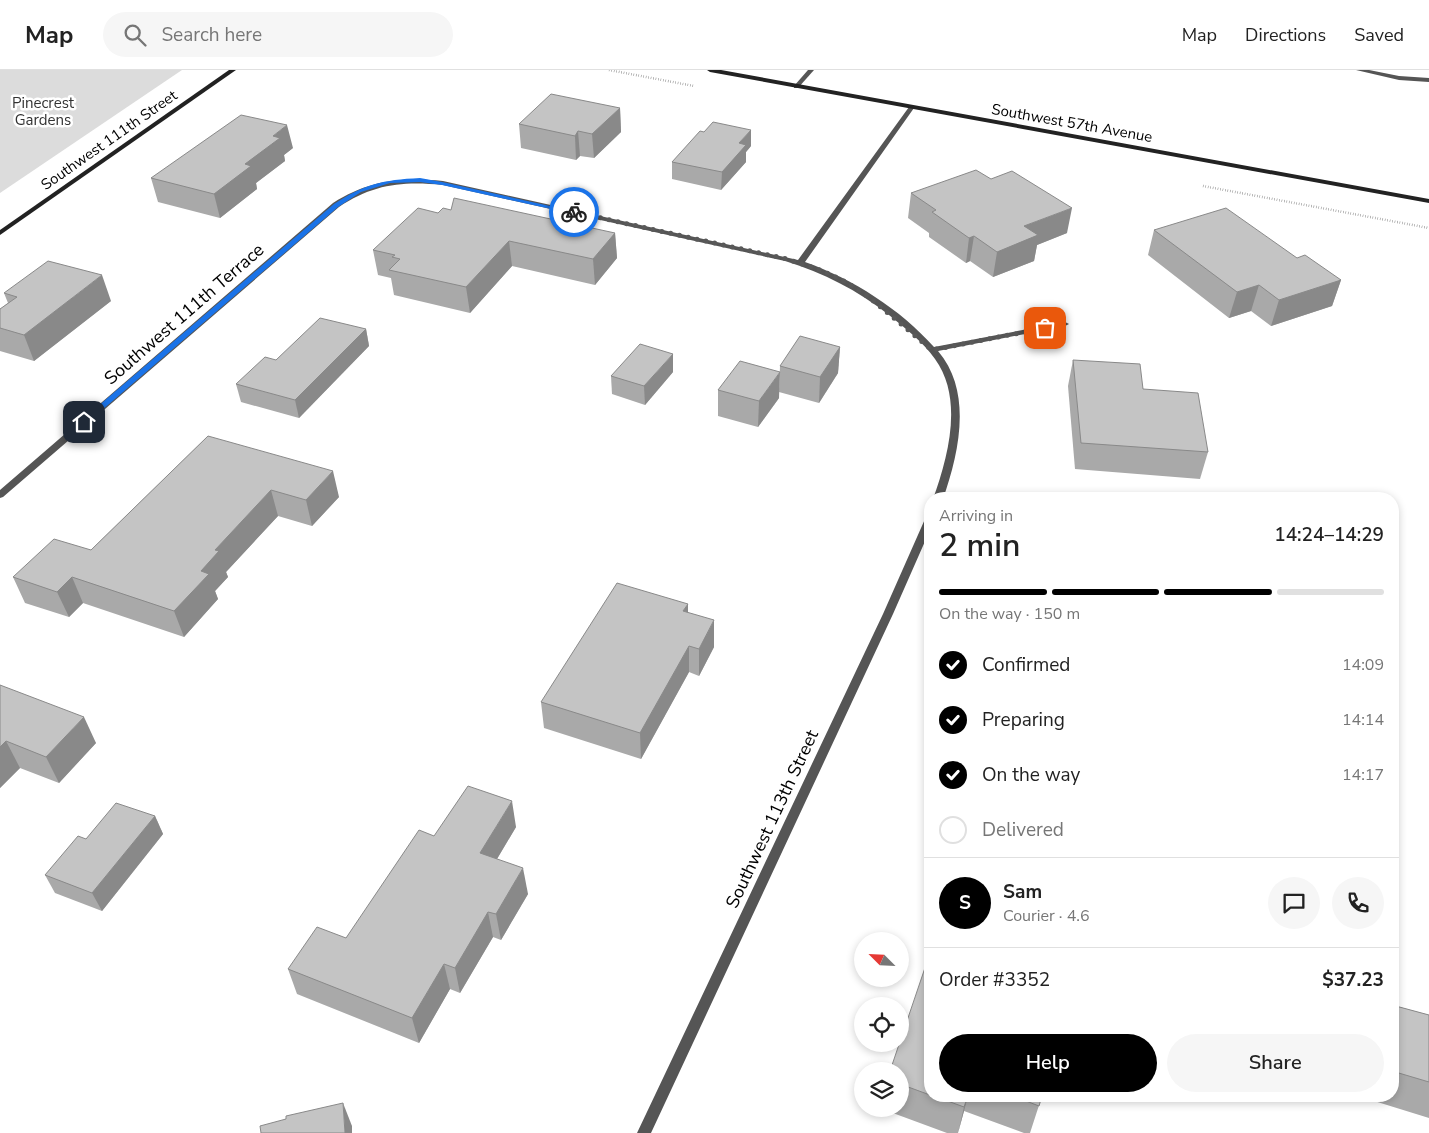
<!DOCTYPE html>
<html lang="en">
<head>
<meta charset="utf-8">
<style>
	:root { --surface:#fff; --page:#f6f6f6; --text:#222; --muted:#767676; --line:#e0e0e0; --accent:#000 }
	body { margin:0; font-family:"Nunito Sans",sans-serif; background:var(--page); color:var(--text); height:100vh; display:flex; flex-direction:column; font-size:19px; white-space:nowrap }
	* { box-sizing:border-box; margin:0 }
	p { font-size:16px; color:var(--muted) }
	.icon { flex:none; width:28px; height:28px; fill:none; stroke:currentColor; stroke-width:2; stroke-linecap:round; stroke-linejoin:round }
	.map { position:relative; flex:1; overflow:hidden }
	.details { position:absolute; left:924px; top:422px; width:475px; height:610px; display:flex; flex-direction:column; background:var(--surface); border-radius:20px; box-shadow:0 2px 8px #0003 }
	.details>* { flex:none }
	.needle { width:32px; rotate:294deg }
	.buttons { position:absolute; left:854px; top:862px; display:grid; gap:10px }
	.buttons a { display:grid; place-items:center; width:55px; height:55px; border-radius:50%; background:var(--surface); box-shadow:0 2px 8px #0003; font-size:25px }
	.pin { position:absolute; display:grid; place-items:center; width:42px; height:42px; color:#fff; margin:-21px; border-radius:10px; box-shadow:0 2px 8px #0006 }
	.courier { position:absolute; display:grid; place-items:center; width:50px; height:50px; margin:-25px; border:4px solid #1a73e8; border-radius:50%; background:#fff; color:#222; box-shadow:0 1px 6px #0007 }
	.head em { font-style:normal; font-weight:600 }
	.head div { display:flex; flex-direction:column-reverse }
	.head { display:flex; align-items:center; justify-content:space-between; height:85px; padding:0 15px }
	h1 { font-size:32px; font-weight:600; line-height:38px }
	.bar { display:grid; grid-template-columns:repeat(4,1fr); gap:8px 5px; align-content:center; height:60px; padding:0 15px }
	.bar i { height:6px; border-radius:4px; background:var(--line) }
	.bar .current { background:var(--accent) }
	.bar p { grid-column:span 4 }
	.line { display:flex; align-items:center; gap:12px; padding:0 15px; border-top:1px solid var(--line) }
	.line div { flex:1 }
	.round { display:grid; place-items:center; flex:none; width:52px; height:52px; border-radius:26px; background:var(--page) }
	ol { padding:0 15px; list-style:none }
	li { display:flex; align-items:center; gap:15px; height:55px }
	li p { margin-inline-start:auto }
	li .icon { padding:5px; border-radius:50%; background:var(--accent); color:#fff; stroke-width:4 }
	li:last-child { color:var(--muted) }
	li i { width:28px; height:28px; border:2px solid var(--line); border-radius:50% }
	.cta { display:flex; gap:10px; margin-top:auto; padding:10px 15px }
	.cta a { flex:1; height:58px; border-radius:30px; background:var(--accent); color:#fff; font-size:20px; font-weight:600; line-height:58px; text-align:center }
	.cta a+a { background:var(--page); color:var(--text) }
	header { display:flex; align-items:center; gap:30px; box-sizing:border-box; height:70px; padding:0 25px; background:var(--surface); border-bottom:1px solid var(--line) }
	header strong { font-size:24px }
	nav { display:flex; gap:28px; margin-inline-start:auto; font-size:18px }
	.search { width:350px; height:45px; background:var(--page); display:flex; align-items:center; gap:12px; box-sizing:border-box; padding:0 18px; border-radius:28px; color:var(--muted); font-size:19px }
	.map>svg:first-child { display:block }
	.green { fill:#dcdcdc }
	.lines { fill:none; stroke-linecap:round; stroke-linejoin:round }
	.path { stroke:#777; stroke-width:2.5; stroke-dasharray:0.5 2; stroke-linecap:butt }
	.street { fill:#555; fill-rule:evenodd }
	.secondary { fill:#222; fill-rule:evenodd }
	.wall { fill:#a9a9a9 }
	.shaded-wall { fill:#898989 }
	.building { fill:#c4c4c4; stroke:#898989 }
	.route { fill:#1a73e8 }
	.done { stroke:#595959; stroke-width:5; stroke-dasharray:0 9 }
	.labels { text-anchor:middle; stroke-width:5; stroke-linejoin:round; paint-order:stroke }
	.far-park-label { font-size:15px; fill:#333; stroke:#fff }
	.far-street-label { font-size:15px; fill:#000; stroke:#fff }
	.street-label { font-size:18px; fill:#000; stroke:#fff }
</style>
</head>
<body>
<header>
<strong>Map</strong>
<div class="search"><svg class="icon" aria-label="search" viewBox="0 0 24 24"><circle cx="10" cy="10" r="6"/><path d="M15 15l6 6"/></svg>Search here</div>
<nav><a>Map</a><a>Directions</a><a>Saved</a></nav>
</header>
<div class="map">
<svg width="1429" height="1063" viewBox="0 0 1429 1063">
	<rect width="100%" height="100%" fill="#fff"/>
	<polygon class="green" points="0,0 182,0 0,123"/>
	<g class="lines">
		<g class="path">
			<polyline points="609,0 694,16"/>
			<polyline points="1203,116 1429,158"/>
		</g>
		<g class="street">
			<polygon points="808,0 814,0 798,18 794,18 794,16"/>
			<polygon points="1356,0 1369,0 1399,6 1429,8 1429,12 1399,10"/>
			<path d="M 911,36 L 914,38 L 805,192 C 853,209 900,239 934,277 L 1065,252 L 1069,254 L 1065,256 L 938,281 C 973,322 959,383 943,429 L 933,429 C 948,387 964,329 935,289 C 923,272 905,258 889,245 C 857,220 824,203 785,191 L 443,115 C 403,111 373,114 339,137 L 3,427 L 0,428 L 0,420 L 333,133 C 369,110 401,107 443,111 L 798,190 L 909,37 Z"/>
			<polygon points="930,446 930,460 893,544 651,1063 637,1063 883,544 925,449"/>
		</g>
		<g class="secondary">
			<polygon points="229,0 236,0 0,165 0,160"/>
			<polygon points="707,0 721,0 1429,129 1429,133 710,2"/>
		</g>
	</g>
	<g class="wall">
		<polygon points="620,38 621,62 594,88 580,86 576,90 521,78 519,54"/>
		<polygon points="751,76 746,82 746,92 721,120 672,109 672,92"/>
		<polygon points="293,78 284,85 285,91 256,113 257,119 220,148 158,132 151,108"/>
		<polygon points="911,123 1067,163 1037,175 1034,191 993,207 970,191 966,193 929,167 929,163 908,148"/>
		<polygon points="451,140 615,163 617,188 595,215 512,196 470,243 394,225 391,208 378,205 373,180 438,143"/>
		<polygon points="1154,160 1297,188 1341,210 1332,236 1271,256 1251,241 1229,248 1148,185"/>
		<polygon points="4,223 111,231 34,291 0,281 0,239 8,233"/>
		<polygon points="366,259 369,276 299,348 241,332 236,314 276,290"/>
		<polygon points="840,277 838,303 819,333 779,322 780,296"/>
		<polygon points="1073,290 1143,319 1208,382 1200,409 1075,399 1068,316"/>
		<polygon points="673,302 645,335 612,324 611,306"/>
		<polygon points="718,320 779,328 758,357 718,346"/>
		<polygon points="208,366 339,427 312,456 278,446 226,502 228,507 215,521 218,529 184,567 83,533 69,547 25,533 13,507 91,480"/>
		<polygon points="688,534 688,542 714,577 699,606 689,602 641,689 544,658 541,632"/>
		<polygon points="0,615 96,673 59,713 20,698 0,718"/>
		<polygon points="155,746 163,764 102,841 55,823 45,805 86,769"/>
		<polygon points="516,757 497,789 528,824 501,870 493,867 460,923 450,919 419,973 297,924 288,899 346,868 434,766"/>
		<polygon points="930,846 930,872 926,870"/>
		<polygon points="930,883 930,1026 1042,1026 1030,1063 1024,1063 964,1041 958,1063 947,1063 882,1039 900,1039 900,1001"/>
		<polygon points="1392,935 1429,945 1429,1048 1358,1026 1392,1026"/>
		<polygon points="1046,1026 1064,1026 1062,1032"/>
	</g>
	<g class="shaded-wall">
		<polygon points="620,38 621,62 594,88 592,64"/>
		<polygon points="287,55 293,78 284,85 285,91 256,113 257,119 220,148 214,124 273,66"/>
		<polygon points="751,60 751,76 746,82 746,92 721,120 722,102 739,73"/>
		<polygon points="578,61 580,86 576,90 575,66"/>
		<polygon points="1072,138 1067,163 1037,175 1034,191 993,207 997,182 1024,156"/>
		<polygon points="615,163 617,188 595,215 593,189"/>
		<polygon points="974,166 970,191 966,193 969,168"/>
		<polygon points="509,171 512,196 470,243 466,217"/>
		<polygon points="102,205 111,231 34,291 24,265"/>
		<polygon points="1341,210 1332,236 1271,256 1279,230"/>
		<polygon points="1259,215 1251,241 1229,248 1237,222"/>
		<polygon points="366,259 369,276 299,348 295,330"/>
		<polygon points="840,277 838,303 819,333 820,307"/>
		<polygon points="673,284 673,302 645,335 644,316"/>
		<polygon points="780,302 779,328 758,357 759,331"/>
		<polygon points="333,401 339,427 312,456 306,430"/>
		<polygon points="271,420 278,446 226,502 228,507 215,521 218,529 184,567 174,541 215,480"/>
		<polygon points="72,507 83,533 69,547 57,522"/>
		<polygon points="688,534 688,560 683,541"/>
		<polygon points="714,550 714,577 699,606 699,579"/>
		<polygon points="689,576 689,602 641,689 640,663"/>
		<polygon points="84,647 96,673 59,713 46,687"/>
		<polygon points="6,671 20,698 0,718 0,677"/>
		<polygon points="512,731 516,757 485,809 480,783"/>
		<polygon points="155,746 163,764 102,841 92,823"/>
		<polygon points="523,798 528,824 501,870 496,844"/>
		<polygon points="488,842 493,867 460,923 455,898"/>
		<polygon points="444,894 450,919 419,973 412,948"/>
		<polygon points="968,1026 964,1041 958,1063 964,1037"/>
		<polygon points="343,1033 352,1056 352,1063 345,1063"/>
	</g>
	<g class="building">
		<polygon points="551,24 620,38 592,64 578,61 575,66 519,54"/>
		<polygon points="241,45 287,55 273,66 280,68 245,94 251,96 214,124 151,108"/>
		<polygon points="713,52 751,60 739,73 746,75 722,102 672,92 700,61 704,62"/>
		<polygon points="976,100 991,109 1012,101 1072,138 1024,156 1038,165 997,182 974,166 969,168 932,142 936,140 911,123"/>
		<polygon points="454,128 615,163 593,189 509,171 466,217 389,200 400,189 392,187 395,185 373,180 418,138 438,143 443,138 451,140"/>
		<polygon points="1226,138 1297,188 1305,185 1341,210 1279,230 1259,215 1237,222 1154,160"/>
		<polygon points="48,191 102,205 24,265 0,258 0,239 17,227 4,223"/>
		<polygon points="320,248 366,259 295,330 236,314 265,287 276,290"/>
		<polygon points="800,266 840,277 820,307 780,296"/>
		<polygon points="640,274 673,284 644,316 611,306"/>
		<polygon points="1073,290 1140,294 1143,319 1198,323 1208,382 1081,373"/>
		<polygon points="740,291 780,302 759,331 718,320"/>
		<polygon points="208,366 333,401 306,430 271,420 215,480 219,481 201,501 209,504 174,541 72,507 57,522 13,507 54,469 91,480"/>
		<polygon points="617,513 688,534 683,541 714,550 699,579 689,576 640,663 541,632"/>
		<polygon points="0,615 84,647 46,687 6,671 0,677"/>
		<polygon points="468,716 512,731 480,783 523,798 496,844 488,842 455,898 444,894 412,948 288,899 317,857 346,868 419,760 434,766"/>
		<polygon points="116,733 155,746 92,823 45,805 78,766 86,769"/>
		<polygon points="930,883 930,1025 900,1014 900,1001 890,1001"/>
		<polygon points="1392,935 1429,945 1429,1012 1392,1001"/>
		<polygon points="934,1026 968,1026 964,1037"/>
		<polygon points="1013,1026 1042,1026 1039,1036"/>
		<polygon points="343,1033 345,1063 261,1063 260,1056 286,1049 286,1046"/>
	</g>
	<path class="route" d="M 420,108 L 442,112 L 577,142 L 574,144 L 442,115 L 420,112 L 390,113 L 361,122 L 338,137 L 87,353 L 82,353 L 82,350 L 334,134 C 365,114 382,110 420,108 Z"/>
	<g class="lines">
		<polyline class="done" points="574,142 787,189 823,201 846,212 870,228 932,280 1045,258"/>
	</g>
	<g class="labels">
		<g class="far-park-label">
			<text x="43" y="38">Pinecrest<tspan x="43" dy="17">Gardens</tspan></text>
		</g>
		<g class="far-street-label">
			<text transform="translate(1072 53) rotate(10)" y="5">Southwest 57th Avenue</text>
			<text transform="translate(109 70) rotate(-35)" y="5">Southwest 111th Street</text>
		</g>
		<g class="street-label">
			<text transform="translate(184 244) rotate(-41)" y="6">Southwest 111th Terrace</text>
			<text transform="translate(772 749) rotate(-65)" y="6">Southwest 113th Street</text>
		</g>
	</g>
</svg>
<div class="buttons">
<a><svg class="needle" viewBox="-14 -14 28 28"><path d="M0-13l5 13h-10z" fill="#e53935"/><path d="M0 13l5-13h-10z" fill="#767676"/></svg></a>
<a><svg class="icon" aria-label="locate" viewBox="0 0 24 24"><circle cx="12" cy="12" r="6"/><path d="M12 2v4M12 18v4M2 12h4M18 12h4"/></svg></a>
<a><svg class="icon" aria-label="layers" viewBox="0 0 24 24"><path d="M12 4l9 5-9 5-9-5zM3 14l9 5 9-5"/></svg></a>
</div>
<div class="pin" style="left:1045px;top:258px;background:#ea580c"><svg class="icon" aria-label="bag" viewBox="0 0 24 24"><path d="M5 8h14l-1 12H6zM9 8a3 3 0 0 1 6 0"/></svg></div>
<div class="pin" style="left:84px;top:352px;background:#1f2937"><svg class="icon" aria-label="home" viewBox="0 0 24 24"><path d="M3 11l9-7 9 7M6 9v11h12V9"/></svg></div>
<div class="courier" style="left:574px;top:142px"><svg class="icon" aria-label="bike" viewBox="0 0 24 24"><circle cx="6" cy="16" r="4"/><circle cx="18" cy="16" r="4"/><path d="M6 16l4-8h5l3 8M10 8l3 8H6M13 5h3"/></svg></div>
<section class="details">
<div class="head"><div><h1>2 min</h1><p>Arriving in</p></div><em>14:24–14:29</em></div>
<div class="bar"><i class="current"></i><i class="current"></i><i class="current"></i><i></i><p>On the way · 150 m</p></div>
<ol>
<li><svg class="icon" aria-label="check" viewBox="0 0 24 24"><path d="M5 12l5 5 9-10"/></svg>Confirmed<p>14:09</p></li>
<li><svg class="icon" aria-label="check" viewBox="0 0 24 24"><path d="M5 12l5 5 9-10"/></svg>Preparing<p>14:14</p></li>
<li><svg class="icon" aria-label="check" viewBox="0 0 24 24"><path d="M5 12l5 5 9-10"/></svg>On the way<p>14:17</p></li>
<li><i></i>Delivered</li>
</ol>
<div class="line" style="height:90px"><b class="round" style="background:var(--accent);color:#fff">S</b><div><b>Sam</b><p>Courier · 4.6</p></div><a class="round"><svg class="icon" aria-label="chat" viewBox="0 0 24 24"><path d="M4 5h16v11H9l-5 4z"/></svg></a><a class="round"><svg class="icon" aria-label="phone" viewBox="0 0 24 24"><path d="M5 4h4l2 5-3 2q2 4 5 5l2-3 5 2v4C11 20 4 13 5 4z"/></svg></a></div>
<div class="line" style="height:65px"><div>Order #3352</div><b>$37.23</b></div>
<div class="cta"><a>Help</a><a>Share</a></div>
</section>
</div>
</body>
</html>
